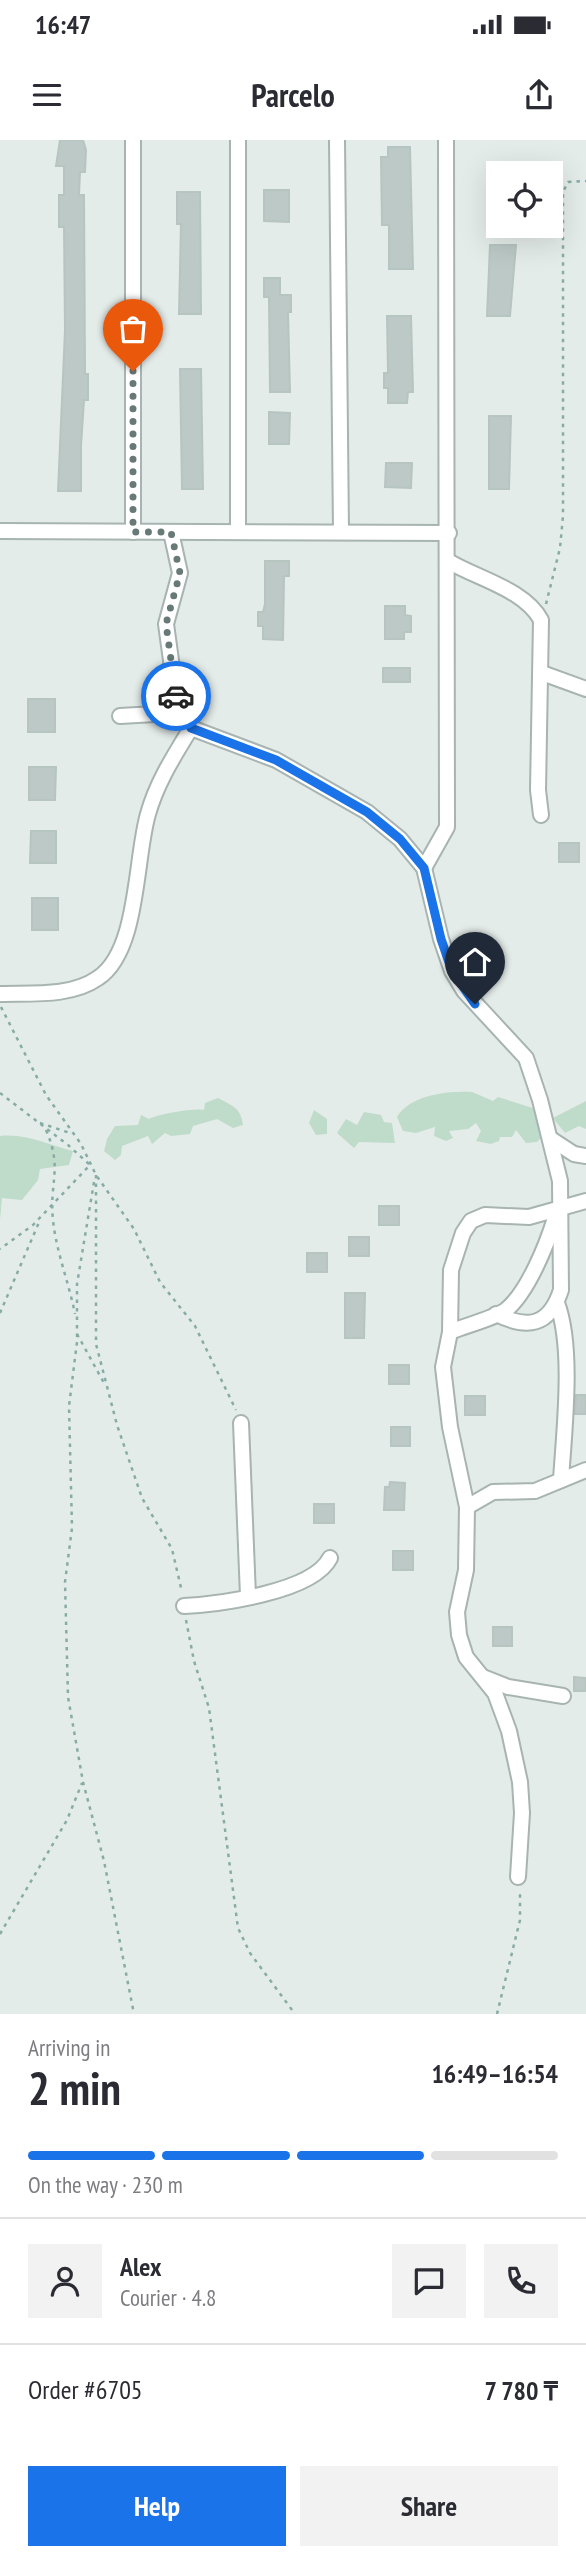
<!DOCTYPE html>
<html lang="en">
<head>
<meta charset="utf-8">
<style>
	:root { --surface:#fff; --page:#f2f2f3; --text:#2b2b33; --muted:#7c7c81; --line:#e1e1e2; --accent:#1a73e8 }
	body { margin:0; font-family:"PT Sans Narrow",sans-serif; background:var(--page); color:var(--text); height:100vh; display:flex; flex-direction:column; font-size:26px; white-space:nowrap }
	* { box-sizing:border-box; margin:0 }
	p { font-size:23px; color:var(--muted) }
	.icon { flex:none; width:38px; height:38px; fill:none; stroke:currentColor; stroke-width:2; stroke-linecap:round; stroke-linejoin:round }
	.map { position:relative; height:1874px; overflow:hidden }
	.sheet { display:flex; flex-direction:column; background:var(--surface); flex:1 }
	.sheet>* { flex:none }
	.controls { position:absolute; left:486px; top:21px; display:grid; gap:14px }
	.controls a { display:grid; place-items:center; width:77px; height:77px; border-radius:0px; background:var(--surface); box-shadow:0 7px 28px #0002; font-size:35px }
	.pin { position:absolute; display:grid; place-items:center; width:60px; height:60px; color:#fff; margin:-72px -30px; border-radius:50% 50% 50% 0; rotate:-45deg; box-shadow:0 0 7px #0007 }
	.pin .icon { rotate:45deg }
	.courier { position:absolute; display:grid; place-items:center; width:70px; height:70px; margin:-35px; border:5px solid #1a73e8; border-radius:50%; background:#fff; color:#222; box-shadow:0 2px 9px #0007 }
	.head em { font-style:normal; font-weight:600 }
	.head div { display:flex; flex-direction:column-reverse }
	.head { display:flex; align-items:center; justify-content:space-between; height:119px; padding:0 28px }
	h1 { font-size:46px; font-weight:600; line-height:52px }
	.bar { display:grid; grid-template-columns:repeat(4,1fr); gap:10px 7px; align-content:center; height:84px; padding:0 28px }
	.bar i { height:9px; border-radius:5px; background:var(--line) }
	.bar .active { background:var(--accent) }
	.bar p { grid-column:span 4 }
	.line { display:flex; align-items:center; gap:18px; padding:0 28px; border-top:2px solid var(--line) }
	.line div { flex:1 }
	.round { display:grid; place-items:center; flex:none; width:74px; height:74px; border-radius:0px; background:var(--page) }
	.primary-button { display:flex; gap:14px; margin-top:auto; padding:14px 28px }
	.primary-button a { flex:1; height:80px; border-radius:0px; background:var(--accent); color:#fff; font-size:28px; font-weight:600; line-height:80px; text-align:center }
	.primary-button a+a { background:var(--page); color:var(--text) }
	.status { display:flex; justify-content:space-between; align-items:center; height:49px; padding:0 35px; background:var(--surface); direction:ltr }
	.status svg { height:19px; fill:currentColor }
	header { display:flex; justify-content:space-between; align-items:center; height:91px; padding:0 28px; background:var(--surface); font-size:32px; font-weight:600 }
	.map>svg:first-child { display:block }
	.green { fill:#bfdbca }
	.building { fill:#bcc9c6; stroke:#b7c5c1; stroke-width:2 }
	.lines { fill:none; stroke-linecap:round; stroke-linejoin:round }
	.minor-casing { stroke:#a7b4b1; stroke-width:18 }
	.path { stroke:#87aca6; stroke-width:2.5; stroke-dasharray:3.5 5; stroke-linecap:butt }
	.minor { stroke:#fff; stroke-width:14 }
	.done { stroke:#687a77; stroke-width:7; stroke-dasharray:0 12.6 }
	.route { stroke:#1a73e8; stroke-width:9 }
</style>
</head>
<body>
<div class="status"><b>16:47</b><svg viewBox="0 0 49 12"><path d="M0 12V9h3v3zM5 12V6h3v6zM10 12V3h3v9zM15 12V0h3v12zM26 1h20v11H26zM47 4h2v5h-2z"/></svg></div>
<header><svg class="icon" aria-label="menu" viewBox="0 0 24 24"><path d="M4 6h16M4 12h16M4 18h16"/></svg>Parcelo<svg class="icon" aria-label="share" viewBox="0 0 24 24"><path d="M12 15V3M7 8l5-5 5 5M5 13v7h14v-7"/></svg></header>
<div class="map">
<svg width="586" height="1874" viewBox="0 0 586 1874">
	<rect width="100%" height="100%" fill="#e4ece9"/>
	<g class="green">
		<path d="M 472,952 L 493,961 L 498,957 L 536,969 L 542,983 L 539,993 L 541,998 L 537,1002 L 526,1003 L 516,990 L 512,997 L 500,997 L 499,1001 L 491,1004 L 476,1001 L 481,991 L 476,983 L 468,989 L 449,991 L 453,998 L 446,1001 L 434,996 L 435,987 L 416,993 L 403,991 L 397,977 C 410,955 447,951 472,952 Z"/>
		<path d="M 218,958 C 233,966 241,968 243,985 L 233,988 L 217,979 L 193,986 L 190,994 L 171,996 L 165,993 L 152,1004 L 148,996 L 122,1006 L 121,1015 L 115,1020 L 104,1011 L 107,999 L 115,986 L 138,985 L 141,975 L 149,979 C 159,974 195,968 204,970 L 205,963 Z"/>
		<polygon points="586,961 586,989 579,986 565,993 553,978"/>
		<polygon points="314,970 327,979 327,994 316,995 309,983"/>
		<polygon points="364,972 381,975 384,982 392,983 395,1003 359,1002 354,1008 337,993 346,979 357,985"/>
		<path d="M 0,996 C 27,993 48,1005 73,1011 L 69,1025 L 40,1029 L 38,1040 L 22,1060 L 2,1058 L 0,1080 Z"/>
	</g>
	<g class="building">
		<polygon points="60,0 83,0 86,10 85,32 80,32 79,55 84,55 85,234 88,234 88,260 84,260 81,306 81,351 58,351 65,190 64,87 59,87 59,55 64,55 64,26 56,26"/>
		<polygon points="388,7 410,7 413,129 389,129 389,85 382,85 381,17 388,17"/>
		<polygon points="264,50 289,50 289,82 264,81"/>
		<polygon points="177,52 200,52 201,174 179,174 181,84 177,84"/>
		<polygon points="490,105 516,105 510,176 487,176"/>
		<polygon points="264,138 280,138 280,155 291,155 291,172 288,172 290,252 270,252 269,157 264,157"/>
		<polygon points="387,176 411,176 413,252 408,252 407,263 388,263 388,248 384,248 384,233 388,233"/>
		<polygon points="180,229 201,229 203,349 182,349"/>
		<polygon points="269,272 290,273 289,304 269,304"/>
		<polygon points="489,276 511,276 509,349 489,349"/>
		<polygon points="386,323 412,323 411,348 385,347"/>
		<polygon points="265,421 289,421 289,436 284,436 283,500 263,499 263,486 258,486 258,472 263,472 265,464"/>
		<polygon points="385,466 405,466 405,475 411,476 411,492 404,492 404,499 385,499"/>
		<rect x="383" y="528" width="27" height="14"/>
		<rect x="28" y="559" width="27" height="33"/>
		<polygon points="29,627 56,627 55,660 29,660"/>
		<polygon points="31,691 56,691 56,723 30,723"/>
		<rect x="559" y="703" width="20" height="19"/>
		<rect x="32" y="758" width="26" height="32"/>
		<rect x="379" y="1066" width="20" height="19"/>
		<rect x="349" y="1097" width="20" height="19"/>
		<rect x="307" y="1113" width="20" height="19"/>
		<polygon points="345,1153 365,1153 364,1198 345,1198"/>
		<rect x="389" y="1225" width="20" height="19"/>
		<polygon points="576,1255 586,1255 586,1274 575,1274"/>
		<rect x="465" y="1256" width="20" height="19"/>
		<rect x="391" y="1287" width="19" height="19"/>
		<polygon points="390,1342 405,1343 404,1370 384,1370 385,1347 389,1347"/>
		<rect x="314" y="1364" width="20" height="19"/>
		<rect x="393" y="1411" width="20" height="19"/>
		<rect x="493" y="1487" width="19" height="19"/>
		<polygon points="574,1537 586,1538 586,1551 574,1551"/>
	</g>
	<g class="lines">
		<g class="minor-casing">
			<g id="minor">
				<polyline points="133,0 133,392"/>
				<polyline points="238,0 238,392"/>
				<polyline points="337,0 341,392"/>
				<polyline points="0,391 449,393"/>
				<path d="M 171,392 L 180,433 L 166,484 L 177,564 L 191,588 L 276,620 L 367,672 L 400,699 L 424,728 L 441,799 L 452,831 L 464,851 L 526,918 L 540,960 L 560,1041 L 561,1150 C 549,1187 527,1189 496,1174"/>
				<path d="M 448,421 C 478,439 524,449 541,480 L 538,650 L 541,675"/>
				<polyline points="542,533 586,549"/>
				<polyline points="120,576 155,574 177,564"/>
				<polyline points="424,728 447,687 446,0"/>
				<path d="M 0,854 C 32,853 71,857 98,838 C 139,811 135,718 148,674 C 157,642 174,616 191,588"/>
				<polyline points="551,999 574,1014 586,1016"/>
				<path d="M 557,1163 C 574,1208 564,1291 561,1340"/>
				<path d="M 450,1192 C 464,1186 495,1178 506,1170 C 528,1152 547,1104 555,1078"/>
				<polyline points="241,1283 248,1456"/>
				<polyline points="467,1367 493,1352 535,1351 586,1330"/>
				<path d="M 184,1466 C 220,1464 313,1452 330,1418"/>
				<polyline points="483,1537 508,1547 563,1556"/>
				<polyline points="518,1737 522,1673 520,1642 509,1591 495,1553 466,1517 459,1495 457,1472 466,1430 467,1367 450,1287 443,1227 450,1192 451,1130 463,1093 471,1081 485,1075 529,1077 586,1061"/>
			</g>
		</g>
		<g class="path">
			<polyline points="546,464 560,408 563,376 563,52 568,42 586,41"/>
			<polyline points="1,867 46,955 81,1004 96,1035 134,1089 160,1142 195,1186 236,1270"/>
			<polyline points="0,953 68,1005 90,1025 33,1085 0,1109"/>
			<polyline points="40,983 70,993"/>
			<path d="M 46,990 C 63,1029 49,1042 53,1080 C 56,1111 69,1143 75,1174"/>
			<polyline points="96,1035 96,1204 117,1285 142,1358 172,1409 182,1452"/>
			<polyline points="94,1042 77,1144 77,1202 69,1266 72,1388 65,1442 68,1557 83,1642 104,1721 134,1874"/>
			<polyline points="0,1173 40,1080"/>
			<polyline points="77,1194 104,1243"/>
			<polyline points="186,1480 194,1521 209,1568 238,1788 250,1813 295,1874"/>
			<polyline points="0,1794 67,1680 82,1643"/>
			<polyline points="497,1874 520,1780 520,1751"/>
		</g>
		<use href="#minor" class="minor"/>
	</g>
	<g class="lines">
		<polyline class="done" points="133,231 133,392 171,392 180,433 166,484 176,556"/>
		<polyline class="route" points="176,556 191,588 276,620 367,672 400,699 424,728 441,799 452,831 475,864"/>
	</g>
</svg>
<div class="controls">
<a><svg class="icon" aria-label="locate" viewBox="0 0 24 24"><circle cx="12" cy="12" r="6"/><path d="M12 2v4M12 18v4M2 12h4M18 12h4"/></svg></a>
</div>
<div class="pin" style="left:133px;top:231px;background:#ea580c"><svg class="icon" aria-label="bag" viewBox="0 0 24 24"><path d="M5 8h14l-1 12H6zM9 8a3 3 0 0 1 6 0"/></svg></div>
<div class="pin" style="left:475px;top:864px;background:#1f2937"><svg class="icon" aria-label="home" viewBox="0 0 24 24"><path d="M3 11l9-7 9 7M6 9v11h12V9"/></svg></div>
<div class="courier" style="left:176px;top:556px"><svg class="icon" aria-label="car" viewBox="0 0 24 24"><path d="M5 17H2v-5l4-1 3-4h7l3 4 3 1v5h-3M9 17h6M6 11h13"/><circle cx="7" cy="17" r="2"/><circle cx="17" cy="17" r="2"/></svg></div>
</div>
<section class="sheet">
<div class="head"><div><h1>2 min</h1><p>Arriving in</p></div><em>16:49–16:54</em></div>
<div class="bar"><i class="active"></i><i class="active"></i><i class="active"></i><i></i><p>On the way · 230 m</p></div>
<div class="line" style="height:126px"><a class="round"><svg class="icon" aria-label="person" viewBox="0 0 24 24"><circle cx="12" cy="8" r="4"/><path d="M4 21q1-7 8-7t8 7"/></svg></a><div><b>Alex</b><p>Courier · 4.8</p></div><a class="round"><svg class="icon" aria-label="chat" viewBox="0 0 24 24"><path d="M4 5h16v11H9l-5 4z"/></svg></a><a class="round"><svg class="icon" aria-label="phone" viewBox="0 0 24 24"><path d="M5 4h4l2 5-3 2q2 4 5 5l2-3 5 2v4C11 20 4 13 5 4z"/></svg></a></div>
<div class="line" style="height:91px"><div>Order #6705</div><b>7 780 ₸</b></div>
<div class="primary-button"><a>Help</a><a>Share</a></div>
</section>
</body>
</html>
